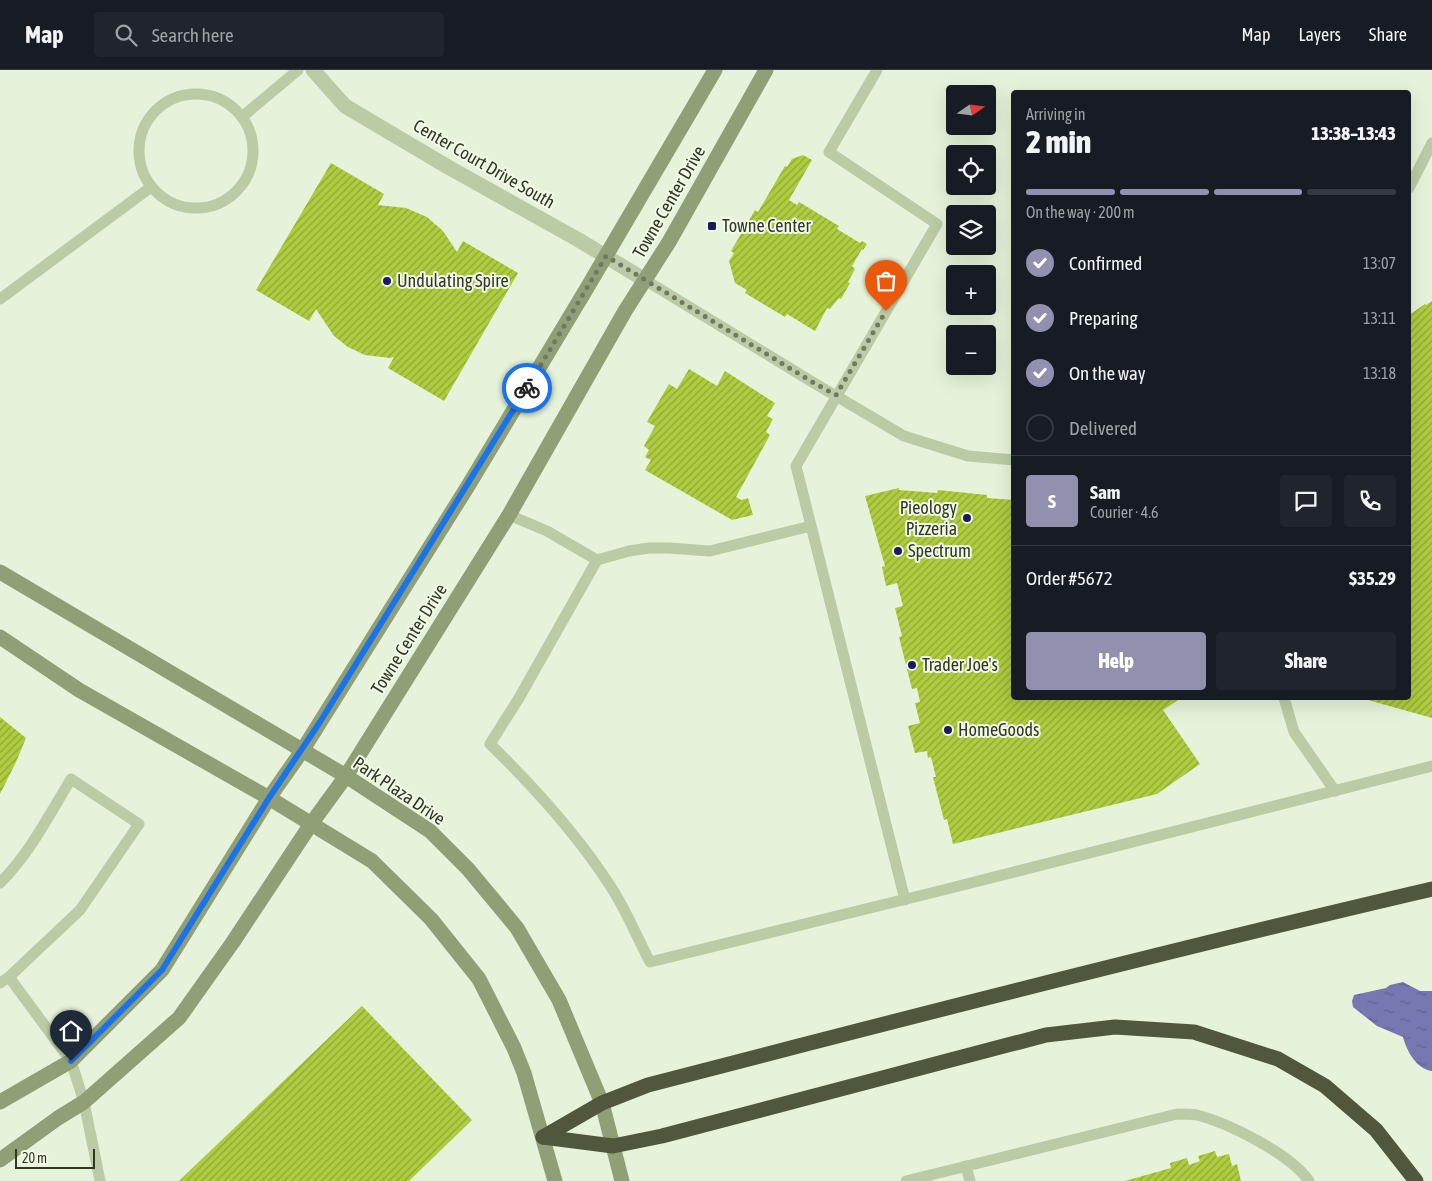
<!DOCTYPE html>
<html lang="en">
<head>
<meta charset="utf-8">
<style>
	:root { --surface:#171b24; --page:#20242c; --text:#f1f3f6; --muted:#9ea1a6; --line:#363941; --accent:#9191af }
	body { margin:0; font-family:"Asap Condensed",sans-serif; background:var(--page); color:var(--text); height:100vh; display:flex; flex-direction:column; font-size:19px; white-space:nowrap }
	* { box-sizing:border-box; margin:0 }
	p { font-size:16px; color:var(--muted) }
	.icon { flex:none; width:28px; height:28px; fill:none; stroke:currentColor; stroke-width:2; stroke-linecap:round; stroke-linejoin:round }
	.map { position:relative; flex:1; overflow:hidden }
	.details { position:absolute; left:1011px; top:20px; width:400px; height:610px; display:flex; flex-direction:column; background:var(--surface); border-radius:5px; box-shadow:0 5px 20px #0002 }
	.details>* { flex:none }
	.needle { width:32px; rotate:76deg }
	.fabs { position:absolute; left:946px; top:15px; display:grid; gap:10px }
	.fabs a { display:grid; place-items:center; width:50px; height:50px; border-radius:5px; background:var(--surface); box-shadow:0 5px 20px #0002; font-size:25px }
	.scale { position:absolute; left:15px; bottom:12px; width:80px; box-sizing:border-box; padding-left:5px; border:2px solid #323626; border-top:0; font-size:14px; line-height:18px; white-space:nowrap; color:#323626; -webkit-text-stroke:4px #f0fae6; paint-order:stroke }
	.pin { position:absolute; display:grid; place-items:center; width:42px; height:42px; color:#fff; margin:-51px -21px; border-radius:50% 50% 50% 0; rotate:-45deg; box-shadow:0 0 5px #0007 }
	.pin .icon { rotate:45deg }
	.courier { position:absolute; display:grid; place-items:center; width:50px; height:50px; margin:-25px; border:4px solid #1a73e8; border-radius:50%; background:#fff; color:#222; box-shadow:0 1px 6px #0007 }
	.head em { font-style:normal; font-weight:800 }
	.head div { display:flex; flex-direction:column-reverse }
	.head { display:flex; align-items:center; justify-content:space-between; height:85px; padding:0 15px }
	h1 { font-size:32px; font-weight:800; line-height:38px }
	.bar { display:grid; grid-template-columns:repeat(4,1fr); gap:8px 5px; align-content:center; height:60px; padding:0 15px }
	.bar i { height:6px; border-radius:4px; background:var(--line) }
	.bar .active { background:var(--accent) }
	.bar p { grid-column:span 4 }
	.line { display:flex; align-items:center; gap:12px; padding:0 15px; border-top:1px solid var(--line) }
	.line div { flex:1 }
	.round { display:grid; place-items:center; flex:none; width:52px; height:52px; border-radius:5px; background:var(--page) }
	ol { padding:0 15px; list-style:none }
	li { display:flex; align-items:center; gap:15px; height:55px }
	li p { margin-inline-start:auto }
	li .icon { padding:5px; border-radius:50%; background:var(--accent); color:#fff; stroke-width:4 }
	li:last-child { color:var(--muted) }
	li i { width:28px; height:28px; border:2px solid var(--line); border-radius:50% }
	.button { display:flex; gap:10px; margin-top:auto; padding:10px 15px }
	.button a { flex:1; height:58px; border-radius:5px; background:var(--accent); color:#fff; font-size:20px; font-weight:800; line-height:58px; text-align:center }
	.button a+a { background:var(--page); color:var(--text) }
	header { display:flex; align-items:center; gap:30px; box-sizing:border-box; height:70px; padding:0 25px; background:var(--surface); border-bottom:1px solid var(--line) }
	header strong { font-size:24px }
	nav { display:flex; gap:28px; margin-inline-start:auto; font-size:18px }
	.search { width:350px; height:45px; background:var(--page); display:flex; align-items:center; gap:12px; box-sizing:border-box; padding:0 18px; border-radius:5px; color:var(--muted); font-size:19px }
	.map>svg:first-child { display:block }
	.water { fill:url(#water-ripples) }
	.building { fill:url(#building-hatch) }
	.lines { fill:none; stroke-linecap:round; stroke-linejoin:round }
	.lane { stroke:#bbcba5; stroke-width:11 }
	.street { stroke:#bbcba5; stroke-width:15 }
	.secondary { stroke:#919f76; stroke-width:15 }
	.highway { stroke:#50573d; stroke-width:15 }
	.done { stroke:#717865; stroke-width:5; stroke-dasharray:0 9 }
	.route { stroke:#1a73e8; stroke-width:6 }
	.poi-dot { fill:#1c1a59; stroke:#f0fae6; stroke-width:2 }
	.labels { text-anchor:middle; stroke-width:4; stroke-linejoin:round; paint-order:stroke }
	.street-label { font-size:18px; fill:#323626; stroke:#f0fae6 }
	.poi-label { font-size:18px; fill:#323626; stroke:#f0fae6; text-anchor:start }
</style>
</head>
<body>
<header>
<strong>Map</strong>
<div class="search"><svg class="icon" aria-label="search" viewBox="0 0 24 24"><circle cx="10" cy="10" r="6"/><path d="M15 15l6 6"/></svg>Search here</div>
<nav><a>Map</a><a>Layers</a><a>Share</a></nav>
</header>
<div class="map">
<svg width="1432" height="1111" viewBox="0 0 1432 1111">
	<defs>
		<pattern id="water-ripples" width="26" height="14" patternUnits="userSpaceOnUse" patternTransform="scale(1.25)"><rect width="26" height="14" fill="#7777b1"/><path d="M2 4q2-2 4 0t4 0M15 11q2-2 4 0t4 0" fill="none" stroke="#626290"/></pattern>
		<pattern id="building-hatch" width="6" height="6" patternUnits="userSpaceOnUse" patternTransform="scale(1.25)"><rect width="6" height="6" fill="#afcb3f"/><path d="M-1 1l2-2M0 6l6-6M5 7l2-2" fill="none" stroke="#8fa635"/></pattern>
	</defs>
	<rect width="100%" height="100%" fill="#e6f2d9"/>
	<path class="water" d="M 1403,912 L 1420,921 L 1432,921 L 1432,1001 C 1416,999 1407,981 1403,967 L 1377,956 L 1353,937 L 1352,931 L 1354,925 L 1386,918 L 1390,915 Z"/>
	<g class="building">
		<polygon points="803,85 812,90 789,130 797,135 799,132 839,156 837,159 860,173 862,171 867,174 863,180 862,179 852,196 855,199 848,212 850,213 841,229 839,228 830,239 827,238 815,261 787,244 785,247 745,223 747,220 735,213 729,191 734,183 731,181 755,140 758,142 785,96 787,97 792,89"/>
		<polygon points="331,93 384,124 378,135 406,138 427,147 443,161 457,182 463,171 518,203 444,331 388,298 394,287 390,288 365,285 348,277 334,266 316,239 309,251 256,220"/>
		<polygon points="1432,231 1432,648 1361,628 1409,628 1409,245 1425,234 1426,235"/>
		<polygon points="689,299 717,316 725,301 775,333 767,346 773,349 766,362 770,365 736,427 741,430 748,428 753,445 732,450 645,400 651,390 645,387 649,380 644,376 655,356 647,352 669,314 677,319"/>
		<polygon points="899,418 899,420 937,423 938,420 987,425 987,428 1014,430 1014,628 1181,628 1163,640 1200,694 1157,724 953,774 947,749 944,750 933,707 936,707 931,687 928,688 927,681 915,683 908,656 920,653 915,633 920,632 917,618 912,619 899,567 902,566 895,538 903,536 897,513 886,516 882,497 885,496 865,426"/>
		<polygon points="0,647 26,668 16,692 0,724"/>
		<polygon points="362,936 472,1050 409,1111 179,1111"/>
		<polygon points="1215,1081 1217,1087 1229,1084 1232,1096 1237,1094 1241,1111 1125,1111 1171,1098 1170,1093 1187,1088 1189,1095 1200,1091 1198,1086"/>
	</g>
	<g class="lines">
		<g class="lane">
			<polyline points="877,0 829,82 937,154 796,396 905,830"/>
			<circle cx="196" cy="81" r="57"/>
			<polyline points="242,47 298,0"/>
			<polyline points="1409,118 1432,73"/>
			<polyline points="645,210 814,313 904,366 968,386 1014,390"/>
			<polyline points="0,229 151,117"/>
			<polyline points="509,445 547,461 597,490"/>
			<path d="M 811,456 L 710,481 L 669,478 L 649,478 L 629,481 L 597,490 L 519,628 L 490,674 C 535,718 577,764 611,817 C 626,840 637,867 650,892 L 943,820 L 1432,696"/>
			<polyline points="1284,628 1294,662 1335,721"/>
			<path d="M 0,813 C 30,783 49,745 71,709 L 139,754 L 80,840 L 9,907 L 0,913"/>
			<polyline points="9,907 71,991 84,1032 100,1111"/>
			<polyline points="966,1096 970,1111"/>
			<path d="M 906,1111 L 1177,1044 C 1184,1044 1191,1044 1197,1045 C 1228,1053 1291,1084 1309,1111"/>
		</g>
		<polyline class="street" points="313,0 345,36 448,97 577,169 645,210"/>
		<g class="secondary">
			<polyline points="0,502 346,706 430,761 468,799 517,858 559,930 602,1033 622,1111"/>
			<polyline points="0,567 79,620 269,728 372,791 431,849 479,909 514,978 524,1003 555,1111"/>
			<polyline points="0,1032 71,991 162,900 269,728 302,681 468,416 587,218 715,0"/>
			<polyline points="0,1090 58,1048 84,1032 179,948 233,872 311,754 346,706 509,445 625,241 669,172 766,0"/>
		</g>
		<g class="highway">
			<polyline points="543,1067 613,1076 662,1066 1046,965 1115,957 1194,962 1278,989 1325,1016 1376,1060 1416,1111"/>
			<path d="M 543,1067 L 602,1033 L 648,1015 C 909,947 1170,880 1432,819"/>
		</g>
	</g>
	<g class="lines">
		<polyline class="done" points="527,318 606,186 814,313 836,325 886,241"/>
		<polyline class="route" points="71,991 162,900 269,728 320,652 527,318"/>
	</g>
	<g class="poi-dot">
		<rect x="707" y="151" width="10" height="10" rx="2.5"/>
		<circle cx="387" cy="211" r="5"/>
		<circle cx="967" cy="448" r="5"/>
		<circle cx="898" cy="481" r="5"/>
		<circle cx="912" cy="595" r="5"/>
		<circle cx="948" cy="660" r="5"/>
	</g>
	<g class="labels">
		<g class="street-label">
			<text transform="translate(484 94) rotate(30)" y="6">Center Court Drive South</text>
			<text transform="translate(669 132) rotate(-60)" y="6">Towne Center Drive</text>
			<text transform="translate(409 569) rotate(-58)" y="6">Towne Center Drive</text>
			<text transform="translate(399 721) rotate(34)" y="6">Park Plaza Drive</text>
		</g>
		<g class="poi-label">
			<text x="722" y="162">Towne Center</text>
			<text x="397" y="217">Undulating Spire</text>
			<text x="957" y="444" text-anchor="end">Pieology<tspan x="957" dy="21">Pizzeria</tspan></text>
			<text x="908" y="487">Spectrum</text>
			<text x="922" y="601">Trader Joe's</text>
			<text x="958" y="666">HomeGoods</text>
		</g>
	</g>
</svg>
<div class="fabs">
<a><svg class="needle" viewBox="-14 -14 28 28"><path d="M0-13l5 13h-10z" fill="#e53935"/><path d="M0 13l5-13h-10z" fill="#9ea1a6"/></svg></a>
<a><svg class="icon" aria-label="locate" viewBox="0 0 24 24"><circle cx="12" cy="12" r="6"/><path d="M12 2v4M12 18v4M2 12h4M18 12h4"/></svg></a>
<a><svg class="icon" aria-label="layers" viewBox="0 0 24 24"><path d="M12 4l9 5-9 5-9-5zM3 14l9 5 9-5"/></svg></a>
<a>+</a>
<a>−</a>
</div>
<div class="scale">20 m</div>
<div class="pin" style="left:886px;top:241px;background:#ea580c"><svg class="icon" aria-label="bag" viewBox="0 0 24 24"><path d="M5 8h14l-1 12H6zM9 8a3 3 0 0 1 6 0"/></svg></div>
<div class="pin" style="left:71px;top:991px;background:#1f2937"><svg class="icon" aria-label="home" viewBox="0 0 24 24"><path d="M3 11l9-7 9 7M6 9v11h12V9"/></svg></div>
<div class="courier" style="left:527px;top:318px"><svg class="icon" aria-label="bike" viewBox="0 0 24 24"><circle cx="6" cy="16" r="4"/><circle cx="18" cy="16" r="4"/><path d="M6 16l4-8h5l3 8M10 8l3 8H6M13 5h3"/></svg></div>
<section class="details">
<div class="head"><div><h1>2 min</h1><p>Arriving in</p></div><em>13:38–13:43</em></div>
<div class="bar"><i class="active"></i><i class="active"></i><i class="active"></i><i></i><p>On the way · 200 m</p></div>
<ol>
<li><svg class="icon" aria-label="check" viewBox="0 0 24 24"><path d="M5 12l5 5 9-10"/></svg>Confirmed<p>13:07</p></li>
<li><svg class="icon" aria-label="check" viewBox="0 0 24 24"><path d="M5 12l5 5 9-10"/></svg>Preparing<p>13:11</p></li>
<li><svg class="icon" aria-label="check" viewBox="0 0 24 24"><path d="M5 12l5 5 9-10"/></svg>On the way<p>13:18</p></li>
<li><i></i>Delivered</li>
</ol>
<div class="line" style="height:90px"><b class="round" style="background:var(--accent);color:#fff">S</b><div><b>Sam</b><p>Courier · 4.6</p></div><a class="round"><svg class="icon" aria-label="chat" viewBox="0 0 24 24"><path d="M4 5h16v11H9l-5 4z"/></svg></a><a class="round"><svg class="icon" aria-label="phone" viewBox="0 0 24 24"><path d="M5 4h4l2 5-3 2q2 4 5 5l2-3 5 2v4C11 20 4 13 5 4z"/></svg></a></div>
<div class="line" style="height:65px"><div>Order #5672</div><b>$35.29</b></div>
<div class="button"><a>Help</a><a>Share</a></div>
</section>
</div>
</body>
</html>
